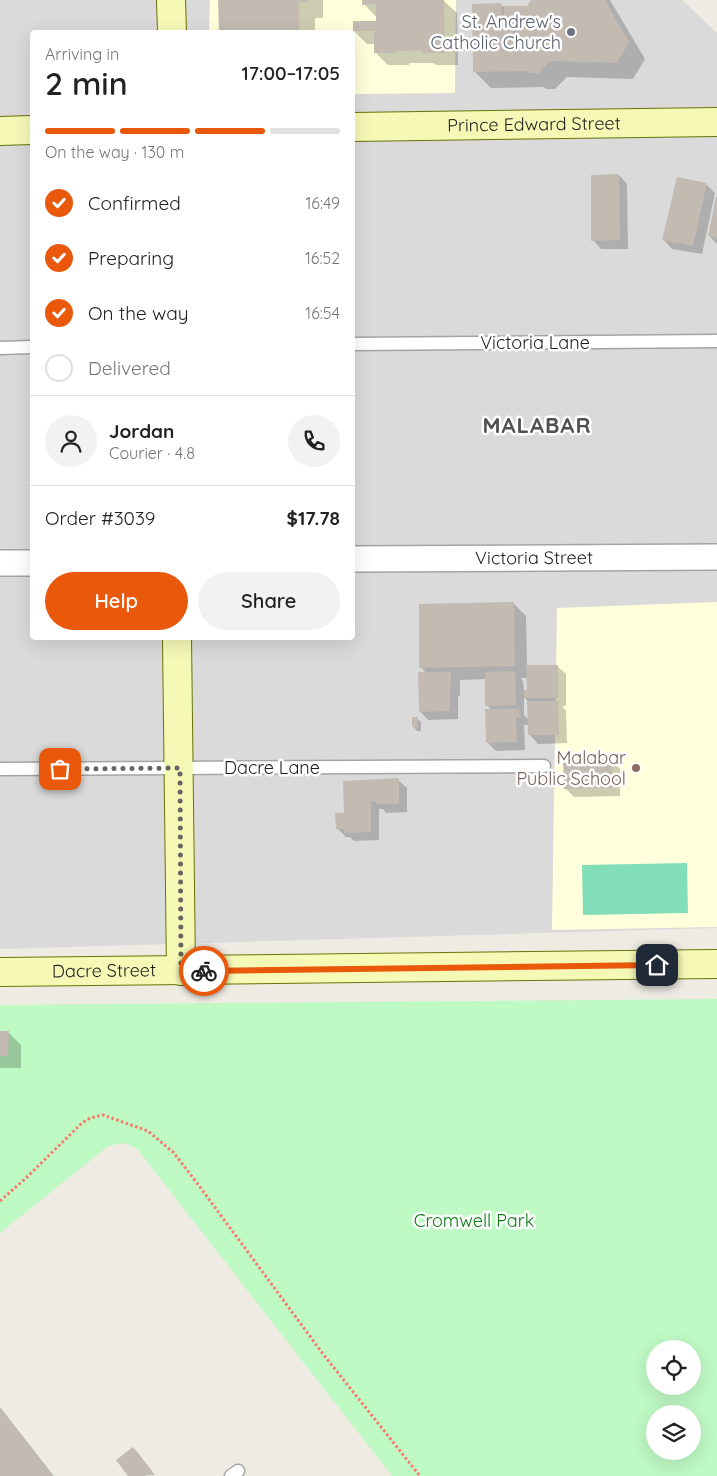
<!DOCTYPE html>
<html lang="en">
<head>
<meta charset="utf-8">
<style>
	:root { --surface:#fff; --page:#f2f2f2; --text:#222; --muted:#767676; --line:#e0e0e0; --accent:#ea580c }
	body { margin:0; font-family:Quicksand,sans-serif; background:var(--page); color:var(--text); height:100vh; display:flex; flex-direction:column; font-size:19px; white-space:nowrap }
	* { box-sizing:border-box; margin:0 }
	p { font-size:16px; color:var(--muted) }
	.icon { flex:none; width:28px; height:28px; fill:none; stroke:currentColor; stroke-width:2; stroke-linecap:round; stroke-linejoin:round }
	.map { position:relative; flex:1; overflow:hidden }
	.side { position:absolute; left:30px; top:30px; width:325px; height:610px; display:flex; flex-direction:column; background:var(--surface); border-radius:5px; box-shadow:0 5px 20px #0002 }
	.side>* { flex:none }
	.fabs { position:absolute; left:646px; top:1340px; display:grid; gap:10px }
	.fabs a { display:grid; place-items:center; width:55px; height:55px; border-radius:50%; background:var(--surface); box-shadow:0 5px 20px #0002; font-size:25px }
	.pin { position:absolute; display:grid; place-items:center; width:42px; height:42px; color:#fff; margin:-21px; border-radius:10px; box-shadow:0 2px 8px #0006 }
	.courier { position:absolute; display:grid; place-items:center; width:50px; height:50px; margin:-25px; border:4px solid #ea580c; border-radius:50%; background:#fff; color:#222; box-shadow:0 1px 6px #0007 }
	.headline em { font-style:normal; font-weight:600 }
	.headline div { display:flex; flex-direction:column-reverse }
	.headline { display:flex; align-items:center; justify-content:space-between; height:85px; padding:0 15px }
	h1 { font-size:32px; font-weight:600; line-height:38px }
	.bar { display:grid; grid-template-columns:repeat(4,1fr); gap:8px 5px; align-content:center; height:60px; padding:0 15px }
	.bar i { height:6px; border-radius:4px; background:var(--line) }
	.bar .on { background:var(--accent) }
	.bar p { grid-column:span 4 }
	.line { display:flex; align-items:center; gap:12px; padding:0 15px; border-top:1px solid var(--line) }
	.line div { flex:1 }
	.round { display:grid; place-items:center; flex:none; width:52px; height:52px; border-radius:26px; background:var(--page) }
	ol { padding:0 15px; list-style:none }
	li { display:flex; align-items:center; gap:15px; height:55px }
	li p { margin-inline-start:auto }
	li .icon { padding:5px; border-radius:50%; background:var(--accent); color:#fff; stroke-width:4 }
	li:last-child { color:var(--muted) }
	li i { width:28px; height:28px; border:2px solid var(--line); border-radius:50% }
	.button { display:flex; gap:10px; margin-top:auto; padding:10px 15px }
	.button a { flex:1; height:58px; border-radius:30px; background:var(--accent); color:#fff; font-size:20px; font-weight:600; line-height:58px; text-align:center }
	.button a+a { background:var(--page); color:var(--text) }
	.map>svg:first-child { display:block }
	.residential { fill:#dbdada; fill-rule:evenodd }
	.education { fill:#ffffdc }
	.park { fill:#bff9c4; fill-rule:evenodd }
	.pitch { fill:#81deb9 }
	.shadow { fill:#0003; fill-rule:evenodd }
	.building { fill:#c3bab2 }
	.lines { fill:none; stroke-linecap:round; stroke-linejoin:round }
	.lane-casing { stroke:#a4a4a4; stroke-width:15 }
	.street-casing { stroke:#a4a4a4; stroke-width:28 }
	.secondary-casing { stroke:#687405; stroke-width:30 }
	.path { stroke:#fa7769; stroke-width:3; stroke-dasharray:2.5 2.5; stroke-linecap:butt }
	.lane { stroke:#fff; stroke-width:12 }
	.street { stroke:#fff; stroke-width:25 }
	.secondary { stroke:#f6f9b6; stroke-width:28 }
	.done { stroke:#666562; stroke-width:5; stroke-dasharray:0 9 }
	.route { stroke:#ea580c; stroke-width:6 }
	.worship-dot { fill:#6b7280; stroke:#fff; stroke-width:2 }
	.education-dot { fill:#8d6e63; stroke:#fff; stroke-width:2 }
	.labels { text-anchor:middle; stroke-width:5; stroke-linejoin:round; paint-order:stroke }
	.worship-label { font-size:18px; fill:#5b616d; stroke:#fff; text-anchor:end }
	.street-label { font-size:18px; fill:#1d1d1d; stroke:#fff }
	.education-label { font-size:18px; fill:#785e54; stroke:#fff; text-anchor:end }
	.park-label { font-size:18px; fill:#0b7b14; stroke:#fff }
	.district-label { font-size:22px; font-weight:bold; letter-spacing:1px; fill:#505050; stroke:#fff }
</style>
</head>
<body>
<div class="map">
<svg width="717" height="1476" viewBox="0 0 717 1476">
	<rect width="100%" height="100%" fill="#eeebe3"/>
	<path class="residential" d="M 0,0 L 682,0 L 717,33 L 717,928 L 0,949 ZM 32,32 L 352,32 L 352,638 L 32,638 Z"/>
	<g class="education">
		<polygon points="210,0 456,0 455,93 353,94 352,32 209,32"/>
		<polygon points="717,602 717,927 552,930 557,608"/>
	</g>
	<path class="park" d="M 717,999 L 717,1476 L 392,1476 L 138,1150 C 126,1141 120,1142 107,1147 L 0,1233 L 0,1005 ZM 655,1349 L 692,1349 L 692,1386 L 655,1386 ZM 655,1414 L 692,1414 L 692,1451 L 655,1451 Z"/>
	<polygon class="pitch" points="687,863 688,913 583,915 582,865"/>
	<g class="shadow">
		<polygon points="220,0 323,0 323,18 315,18 315,32 220,32"/>
		<polygon points="364,0 444,1 457,13 458,65 436,65 433,63 409,63 409,65 388,65 375,52 375,44 367,44 354,31 378,22 376,17 364,4"/>
		<polygon points="532,0 610,0 645,59 633,79 567,77 555,89 546,89 544,87 491,88 475,72 501,5 504,7 528,7"/>
		<polygon points="619,175 627,184 628,249 601,249 593,240"/>
		<polygon points="706,184 715,193 702,254 672,249 664,240"/>
		<polygon points="717,199 717,244 709,236"/>
		<path d="M 513,603 L 526,616 L 527,666 L 557,666 L 566,674 L 566,706 L 562,706 L 566,711 L 567,743 L 538,744 L 530,735 L 529,725 L 524,725 L 525,750 L 496,751 L 487,742 L 492,710 L 487,705 L 486,679 L 460,680 L 460,696 L 458,696 L 458,719 L 428,720 L 420,711 L 426,673 L 421,667 ZM 521,678 L 528,678 L 528,691 L 524,691 L 523,681 ZM 524,697 L 529,702 L 529,720 L 524,715 Z"/>
		<polygon points="417,718 421,722 421,731 417,731 413,726"/>
		<polygon points="611,760 620,769 620,796 574,797 565,788"/>
		<polygon points="398,780 407,788 407,812 386,813 383,809 379,809 379,840 354,841 350,837 346,837 337,828 345,814"/>
		<polygon points="0,1032 8,1032 21,1045 21,1068 0,1068"/>
		<polygon points="0,1407 54,1476 0,1476"/>
		<polygon points="133,1448 137,1452 155,1475 130,1476"/>
	</g>
	<g class="building">
		<polygon points="218,0 307,0 307,2 299,2 299,32 219,32"/>
		<polygon points="362,0 444,0 445,53 422,53 421,50 396,51 396,53 374,53 374,31 353,31 353,21 376,21 376,4 362,5"/>
		<polygon points="531,0 605,0 629,42 617,63 550,61 539,73 528,73 529,71 473,72 472,4 501,3 502,28 513,28 513,42 522,41 522,37 518,37 518,20 504,21 504,6 527,6"/>
		<polygon points="619,174 620,240 591,241 591,175"/>
		<polygon points="677,177 707,183 693,246 662,240"/>
		<polygon points="716,197 717,197 717,238 708,236"/>
		<polygon points="514,602 515,666 419,668 419,604"/>
		<polygon points="526,665 558,665 558,698 524,698 524,690 527,690"/>
		<polygon points="515,671 516,705 485,706 485,672"/>
		<polygon points="418,672 451,672 451,687 450,687 450,711 419,712"/>
		<polygon points="527,701 558,701 559,735 528,735"/>
		<polygon points="485,709 519,709 520,717 516,717 517,742 486,743"/>
		<rect x="412" y="717" width="6" height="10"/>
		<polygon points="612,759 612,788 564,789 563,760"/>
		<polygon points="399,778 399,804 376,804 376,801 371,801 371,832 344,833 344,829 336,829 335,813 344,813 343,781"/>
		<polygon points="0,1031 9,1031 8,1056 0,1056"/>
		<polygon points="0,1409 52,1476 0,1476"/>
		<polygon points="133,1447 152,1471 145,1476 128,1476 116,1460"/>
	</g>
	<g class="lines">
		<g class="lane-casing">
			<g id="lane">
				<polyline points="352,344 717,341"/>
				<polyline points="0,348 32,347"/>
				<polyline points="0,769 544,766"/>
				<polyline points="231,1476 238,1471"/>
			</g>
		</g>
		<g class="street-casing">
			<g id="street">
				<path id="s1" d="M 352,559 L 717,557"/>
				<polyline points="0,563 32,563"/>
			</g>
		</g>
		<g class="secondary-casing">
			<g id="secondary">
				<polyline points="171,0 172,32"/>
				<path id="s2" d="M 352,127 L 717,122"/>
				<polyline points="0,131 32,130"/>
				<polyline points="177,638 181,971"/>
				<path id="s3" d="M 0,972 L 717,964"/>
			</g>
		</g>
		<polyline class="path" points="0,1201 25,1179 82,1123 90,1118 103,1115 148,1131 173,1152 194,1179 323,1354 420,1476"/>
		<use href="#lane" class="lane"/>
		<use href="#street" class="street"/>
		<use href="#secondary" class="secondary"/>
	</g>
	<g class="lines">
		<polyline class="done" points="60,769 180,768 181,971 204,971"/>
		<polyline class="route" points="204,971 657,965"/>
	</g>
	<circle class="worship-dot" cx="571" cy="32" r="5"/>
	<circle class="education-dot" cx="636" cy="768" r="5"/>
	<g class="labels">
		<g class="worship-label">
			<text x="561" y="28">St. Andrew's<tspan x="561" dy="21">Catholic Church</tspan></text>
		</g>
		<g class="street-label">
			<text dy="6" stroke="none"><textPath href="#s2" startOffset="182">Prince Edward Street</textPath></text>
			<text x="535" y="349">Victoria Lane</text>
			<text dy="6" stroke="none"><textPath href="#s1" startOffset="182">Victoria Street</textPath></text>
			<text x="272" y="774">Dacre Lane</text>
			<text dy="6" stroke="none"><textPath href="#s3" startOffset="104">Dacre Street</textPath></text>
		</g>
		<g class="education-label">
			<text x="626" y="764">Malabar<tspan x="626" dy="21">Public School</tspan></text>
		</g>
		<g class="park-label">
			<text x="474" y="1227">Cromwell Park</text>
		</g>
		<g class="district-label">
			<text x="537" y="433">MALABAR</text>
		</g>
	</g>
</svg>
<div class="fabs">
<a><svg class="icon" aria-label="locate" viewBox="0 0 24 24"><circle cx="12" cy="12" r="6"/><path d="M12 2v4M12 18v4M2 12h4M18 12h4"/></svg></a>
<a><svg class="icon" aria-label="layers" viewBox="0 0 24 24"><path d="M12 4l9 5-9 5-9-5zM3 14l9 5 9-5"/></svg></a>
</div>
<div class="pin" style="left:60px;top:769px;background:#ea580c"><svg class="icon" aria-label="bag" viewBox="0 0 24 24"><path d="M5 8h14l-1 12H6zM9 8a3 3 0 0 1 6 0"/></svg></div>
<div class="pin" style="left:657px;top:965px;background:#1f2937"><svg class="icon" aria-label="home" viewBox="0 0 24 24"><path d="M3 11l9-7 9 7M6 9v11h12V9"/></svg></div>
<div class="courier" style="left:204px;top:971px"><svg class="icon" aria-label="bike" viewBox="0 0 24 24"><circle cx="6" cy="16" r="4"/><circle cx="18" cy="16" r="4"/><path d="M6 16l4-8h5l3 8M10 8l3 8H6M13 5h3"/></svg></div>
<section class="side">
<div class="headline"><div><h1>2 min</h1><p>Arriving in</p></div><em>17:00–17:05</em></div>
<div class="bar"><i class="on"></i><i class="on"></i><i class="on"></i><i></i><p>On the way · 130 m</p></div>
<ol>
<li><svg class="icon" aria-label="check" viewBox="0 0 24 24"><path d="M5 12l5 5 9-10"/></svg>Confirmed<p>16:49</p></li>
<li><svg class="icon" aria-label="check" viewBox="0 0 24 24"><path d="M5 12l5 5 9-10"/></svg>Preparing<p>16:52</p></li>
<li><svg class="icon" aria-label="check" viewBox="0 0 24 24"><path d="M5 12l5 5 9-10"/></svg>On the way<p>16:54</p></li>
<li><i></i>Delivered</li>
</ol>
<div class="line" style="height:90px"><a class="round"><svg class="icon" aria-label="person" viewBox="0 0 24 24"><circle cx="12" cy="8" r="4"/><path d="M4 21q1-7 8-7t8 7"/></svg></a><div><b>Jordan</b><p>Courier · 4.8</p></div><a class="round"><svg class="icon" aria-label="phone" viewBox="0 0 24 24"><path d="M5 4h4l2 5-3 2q2 4 5 5l2-3 5 2v4C11 20 4 13 5 4z"/></svg></a></div>
<div class="line" style="height:65px"><div>Order #3039</div><b>$17.78</b></div>
<div class="button"><a>Help</a><a>Share</a></div>
</section>
</div>
</body>
</html>
